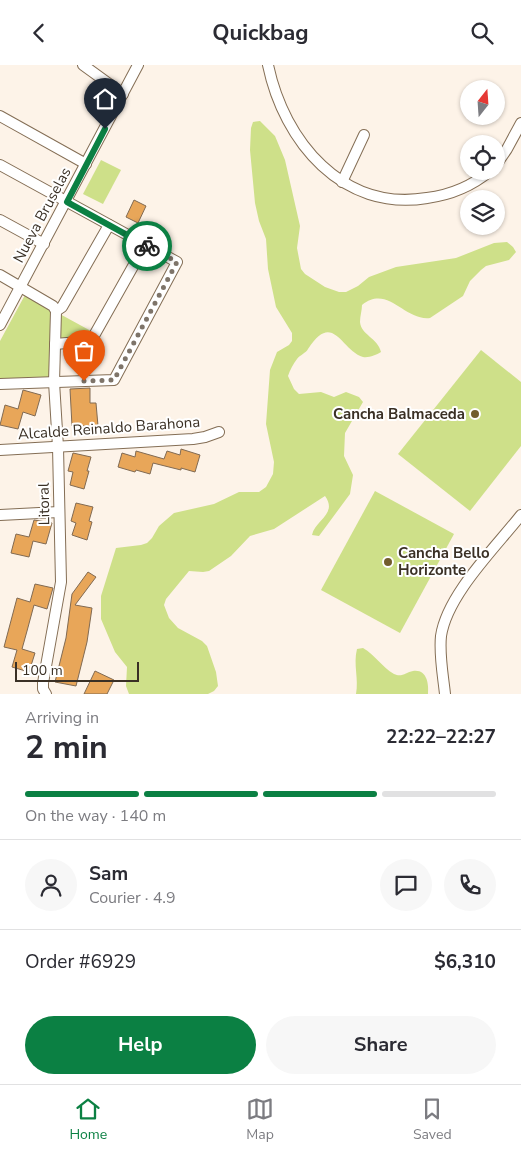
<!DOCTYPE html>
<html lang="en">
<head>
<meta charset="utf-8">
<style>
	:root { --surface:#fff; --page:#f7f7f7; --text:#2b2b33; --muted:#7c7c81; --line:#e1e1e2; --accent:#0b8043 }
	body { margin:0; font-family:"Nunito Sans",sans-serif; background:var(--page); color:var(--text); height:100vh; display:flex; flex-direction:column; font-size:19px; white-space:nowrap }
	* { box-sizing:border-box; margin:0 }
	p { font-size:16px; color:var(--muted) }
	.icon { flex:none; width:28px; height:28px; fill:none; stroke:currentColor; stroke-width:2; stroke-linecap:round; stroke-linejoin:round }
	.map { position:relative; height:629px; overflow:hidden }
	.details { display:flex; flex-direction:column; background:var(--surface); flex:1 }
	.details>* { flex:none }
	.needle { width:32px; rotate:17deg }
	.fabs { position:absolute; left:460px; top:15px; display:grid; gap:10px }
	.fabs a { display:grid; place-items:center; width:45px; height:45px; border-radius:50%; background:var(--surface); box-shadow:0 1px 4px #0004; font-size:25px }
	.scale { position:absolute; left:15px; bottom:12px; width:124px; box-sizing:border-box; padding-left:5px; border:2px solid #3a3025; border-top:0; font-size:14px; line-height:18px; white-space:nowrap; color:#3a3025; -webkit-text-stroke:4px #fff; paint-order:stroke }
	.pin { position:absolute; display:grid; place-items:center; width:42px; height:42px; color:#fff; margin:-51px -21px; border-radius:50% 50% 50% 0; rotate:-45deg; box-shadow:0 0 5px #0007 }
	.pin .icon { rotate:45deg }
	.courier { position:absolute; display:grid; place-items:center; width:50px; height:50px; margin:-25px; border:4px solid #0b8043; border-radius:50%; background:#fff; color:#222; box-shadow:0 1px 6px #0007 }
	.summary em { font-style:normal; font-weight:700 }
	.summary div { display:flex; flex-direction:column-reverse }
	.summary { display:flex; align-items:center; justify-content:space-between; height:85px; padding:0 25px }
	h1 { font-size:32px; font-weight:700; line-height:38px }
	.bar { display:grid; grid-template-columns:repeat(4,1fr); gap:8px 5px; align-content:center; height:60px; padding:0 25px }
	.bar i { height:6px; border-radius:4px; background:var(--line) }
	.bar .selected { background:var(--accent) }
	.bar p { grid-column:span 4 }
	.line { display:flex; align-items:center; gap:12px; padding:0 25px; border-top:1px solid var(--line) }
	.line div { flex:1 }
	.round { display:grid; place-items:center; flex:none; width:52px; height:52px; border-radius:26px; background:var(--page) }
	.cta { display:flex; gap:10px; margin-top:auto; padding:10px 25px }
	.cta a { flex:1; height:58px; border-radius:30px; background:var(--accent); color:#fff; font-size:20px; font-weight:700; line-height:58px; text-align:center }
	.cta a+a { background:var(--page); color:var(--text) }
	header { display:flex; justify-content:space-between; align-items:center; height:65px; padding:0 25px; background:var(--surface); font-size:22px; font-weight:700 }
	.tab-bar { display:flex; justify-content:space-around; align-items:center; height:70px; border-top:1px solid var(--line); background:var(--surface); font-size:14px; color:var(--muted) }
	.tab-bar a { display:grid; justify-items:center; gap:2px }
	.tab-bar .selected { color:var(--accent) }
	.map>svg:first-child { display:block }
	.green { fill:#cee089 }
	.building { fill:#e8a659; stroke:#816a52 }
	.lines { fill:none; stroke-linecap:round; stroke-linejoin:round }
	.minor-casing { stroke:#846e55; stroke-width:12 }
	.minor { stroke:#fff; stroke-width:10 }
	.done { stroke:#7e7469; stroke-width:5; stroke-dasharray:0 9 }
	.route { stroke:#0b8043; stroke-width:6 }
	.poi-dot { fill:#725d2d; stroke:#fff; stroke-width:2 }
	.labels { text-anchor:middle; stroke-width:4; stroke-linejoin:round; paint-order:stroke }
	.street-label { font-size:15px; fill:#3a3025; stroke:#fff }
	.poi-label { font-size:15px; font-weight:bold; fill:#3a3025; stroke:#fff; text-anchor:end }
</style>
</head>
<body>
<header><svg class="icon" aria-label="back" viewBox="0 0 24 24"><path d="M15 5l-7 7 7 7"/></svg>Quickbag<svg class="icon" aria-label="search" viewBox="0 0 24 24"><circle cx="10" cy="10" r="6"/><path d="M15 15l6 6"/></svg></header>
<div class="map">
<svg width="521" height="629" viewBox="0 0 521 629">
	<rect width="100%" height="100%" fill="#fdf3e8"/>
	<g class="green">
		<path d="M 260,56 L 275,71 L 285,95 L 300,161 L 297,183 L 301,204 L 305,209 L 325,222 L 339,227 L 346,227 L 358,221 L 369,212 L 396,202 L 456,193 L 494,178 L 507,177 L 513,182 L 516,187 L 509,195 L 486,201 L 481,205 L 470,216 L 463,231 L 430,253 C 404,256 388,219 362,240 C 362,245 360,251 360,257 C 361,270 378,273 381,287 C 376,290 369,293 363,292 C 341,285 333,245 308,284 C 306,288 300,290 297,294 C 293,299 290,305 288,311 L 294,324 L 299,329 L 321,327 L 334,332 L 346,327 L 359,332 L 363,337 L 345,368 L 344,391 L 353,410 L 350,429 L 319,471 L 312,470 C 315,455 338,449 325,431 L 274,464 L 250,471 L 231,491 L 209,506 L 203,507 L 189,506 L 166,534 L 164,540 L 169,553 L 178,563 L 202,576 L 207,581 L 216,607 L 218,621 L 214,626 L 208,629 L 129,629 L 126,621 L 127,602 L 115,587 L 101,554 L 101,531 L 116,483 L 141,480 L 147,478 L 152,473 L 159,461 L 174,448 L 214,439 L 239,427 L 259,427 L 266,422 L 273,409 L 274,397 L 266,359 L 270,305 L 277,287 L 289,280 L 292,276 L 292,268 L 276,242 L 268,204 L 266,174 L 259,156 L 255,138 L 250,85 L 251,63 L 253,57 Z"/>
		<polygon points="101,95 121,105 103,139 83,129"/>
		<polygon points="25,230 91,266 87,273 51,275 51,314 0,313 0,276"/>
		<polygon points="481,285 521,317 521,381 470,446 398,389"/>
		<polygon points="375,426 454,469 400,568 321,525"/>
		<path d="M 363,583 C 375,590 382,602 394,609 C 402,613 406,607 413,606 C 427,604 429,619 428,629 L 356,629 C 359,614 353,599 357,584 Z"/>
	</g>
	<g class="building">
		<polygon points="134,135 146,141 138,158 126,152"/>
		<polygon points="90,323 90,338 96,338 98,361 72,361 70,324"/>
		<polygon points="23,325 41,330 35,351 23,347 18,364 0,360 5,340 18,344"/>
		<polygon points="181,384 200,390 195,407 181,403 181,405 153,398 150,409 136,405 135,407 118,402 122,388 135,392 136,386 164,394 167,386 180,390"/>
		<polygon points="73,388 91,392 87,406 89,406 84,424 70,420 73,407 68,406"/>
		<polygon points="76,438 93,442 89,456 92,457 87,475 72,470 76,458 71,456"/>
		<polygon points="34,455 52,458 46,479 33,476 29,492 11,488 16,469 29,472"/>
		<polygon points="88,507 96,512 75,540 92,543 87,577 76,621 55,617 66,573 72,529"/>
		<polygon points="35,519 53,523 47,544 34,540 27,566 22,584 35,588 29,607 12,602 17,585 4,582 17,533 30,537"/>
		<polygon points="95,606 114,615 107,629 84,629"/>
	</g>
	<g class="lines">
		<g class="minor-casing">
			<g id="minor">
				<polyline points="83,0 123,29"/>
				<path d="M 268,0 C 284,77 343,147 427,133 C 450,130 472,121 490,106"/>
				<polyline points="0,51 86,99"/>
				<polyline points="0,100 177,197 114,315 0,319"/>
				<polyline points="496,100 507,84 521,58"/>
				<polyline points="342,117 364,70"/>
				<polyline points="0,155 44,179"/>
				<polyline points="0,210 53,241 56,246"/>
				<polyline points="56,246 62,242 109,160"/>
				<polyline points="0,260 138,0"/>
				<polyline points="55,279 91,276 145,180"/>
				<polyline points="0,385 193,374 205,372 219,367"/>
				<polyline points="0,450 59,447"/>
				<polyline points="46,629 43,624 43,618 61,517 58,382 54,317 56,246"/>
				<path d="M 445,629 C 443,610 439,590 441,571 C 447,530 495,483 521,450"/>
			</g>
		</g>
		<use href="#minor" class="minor"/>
	</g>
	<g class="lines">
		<polyline class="done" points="84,316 114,315 177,197 147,181"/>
		<polyline class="route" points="105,64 67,137 147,181"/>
	</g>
	<g class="poi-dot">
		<circle cx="475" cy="349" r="5"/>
		<circle cx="388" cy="497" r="5"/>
	</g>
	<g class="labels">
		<g class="street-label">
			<text transform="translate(42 150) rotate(-62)" y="5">Nueva Bruselas</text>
			<text transform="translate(109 363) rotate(-4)" y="5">Alcalde Reinaldo Barahona</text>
			<text transform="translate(44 439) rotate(-91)" y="5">Litoral</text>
		</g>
		<g class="poi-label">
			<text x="465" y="354">Cancha Balmaceda</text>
			<text x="398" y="493" text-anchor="start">Cancha Bello<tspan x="398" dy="17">Horizonte</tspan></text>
		</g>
	</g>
</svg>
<div class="fabs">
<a><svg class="needle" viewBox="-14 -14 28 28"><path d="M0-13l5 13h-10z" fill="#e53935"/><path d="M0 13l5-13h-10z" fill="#7c7c81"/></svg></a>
<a><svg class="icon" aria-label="locate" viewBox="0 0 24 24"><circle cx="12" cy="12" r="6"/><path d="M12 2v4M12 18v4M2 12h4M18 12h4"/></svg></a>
<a><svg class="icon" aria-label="layers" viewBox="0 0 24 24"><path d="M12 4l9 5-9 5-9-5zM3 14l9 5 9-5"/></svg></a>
</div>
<div class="scale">100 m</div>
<div class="pin" style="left:84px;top:316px;background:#ea580c"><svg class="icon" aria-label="bag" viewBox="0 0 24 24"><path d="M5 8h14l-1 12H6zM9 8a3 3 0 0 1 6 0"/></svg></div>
<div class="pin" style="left:105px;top:64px;background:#1f2937"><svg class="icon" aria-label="home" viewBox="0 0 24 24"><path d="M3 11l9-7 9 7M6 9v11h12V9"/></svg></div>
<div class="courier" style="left:147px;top:181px"><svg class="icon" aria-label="bike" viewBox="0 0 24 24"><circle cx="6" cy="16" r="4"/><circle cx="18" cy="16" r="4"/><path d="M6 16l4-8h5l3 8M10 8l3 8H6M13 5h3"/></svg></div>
</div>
<section class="details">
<div class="summary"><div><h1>2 min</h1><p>Arriving in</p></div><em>22:22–22:27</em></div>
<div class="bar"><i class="selected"></i><i class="selected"></i><i class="selected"></i><i></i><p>On the way · 140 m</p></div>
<div class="line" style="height:90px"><a class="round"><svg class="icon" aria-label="person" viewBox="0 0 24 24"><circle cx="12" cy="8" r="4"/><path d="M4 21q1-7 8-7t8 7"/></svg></a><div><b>Sam</b><p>Courier · 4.9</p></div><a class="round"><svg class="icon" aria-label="chat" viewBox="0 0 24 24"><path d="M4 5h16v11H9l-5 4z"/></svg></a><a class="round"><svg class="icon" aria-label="phone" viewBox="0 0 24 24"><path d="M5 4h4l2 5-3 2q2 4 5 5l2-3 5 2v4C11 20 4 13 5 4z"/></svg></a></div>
<div class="line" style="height:65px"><div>Order #6929</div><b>$6,310</b></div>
<div class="cta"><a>Help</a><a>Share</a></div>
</section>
<nav class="tab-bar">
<a class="selected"><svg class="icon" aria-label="home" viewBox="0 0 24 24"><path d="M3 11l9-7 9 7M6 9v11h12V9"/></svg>Home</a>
<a><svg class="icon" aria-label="map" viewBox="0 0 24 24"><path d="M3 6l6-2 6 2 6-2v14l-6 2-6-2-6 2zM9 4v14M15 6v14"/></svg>Map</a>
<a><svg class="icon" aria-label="saved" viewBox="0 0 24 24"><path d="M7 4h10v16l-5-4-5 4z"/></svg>Saved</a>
</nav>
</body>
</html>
